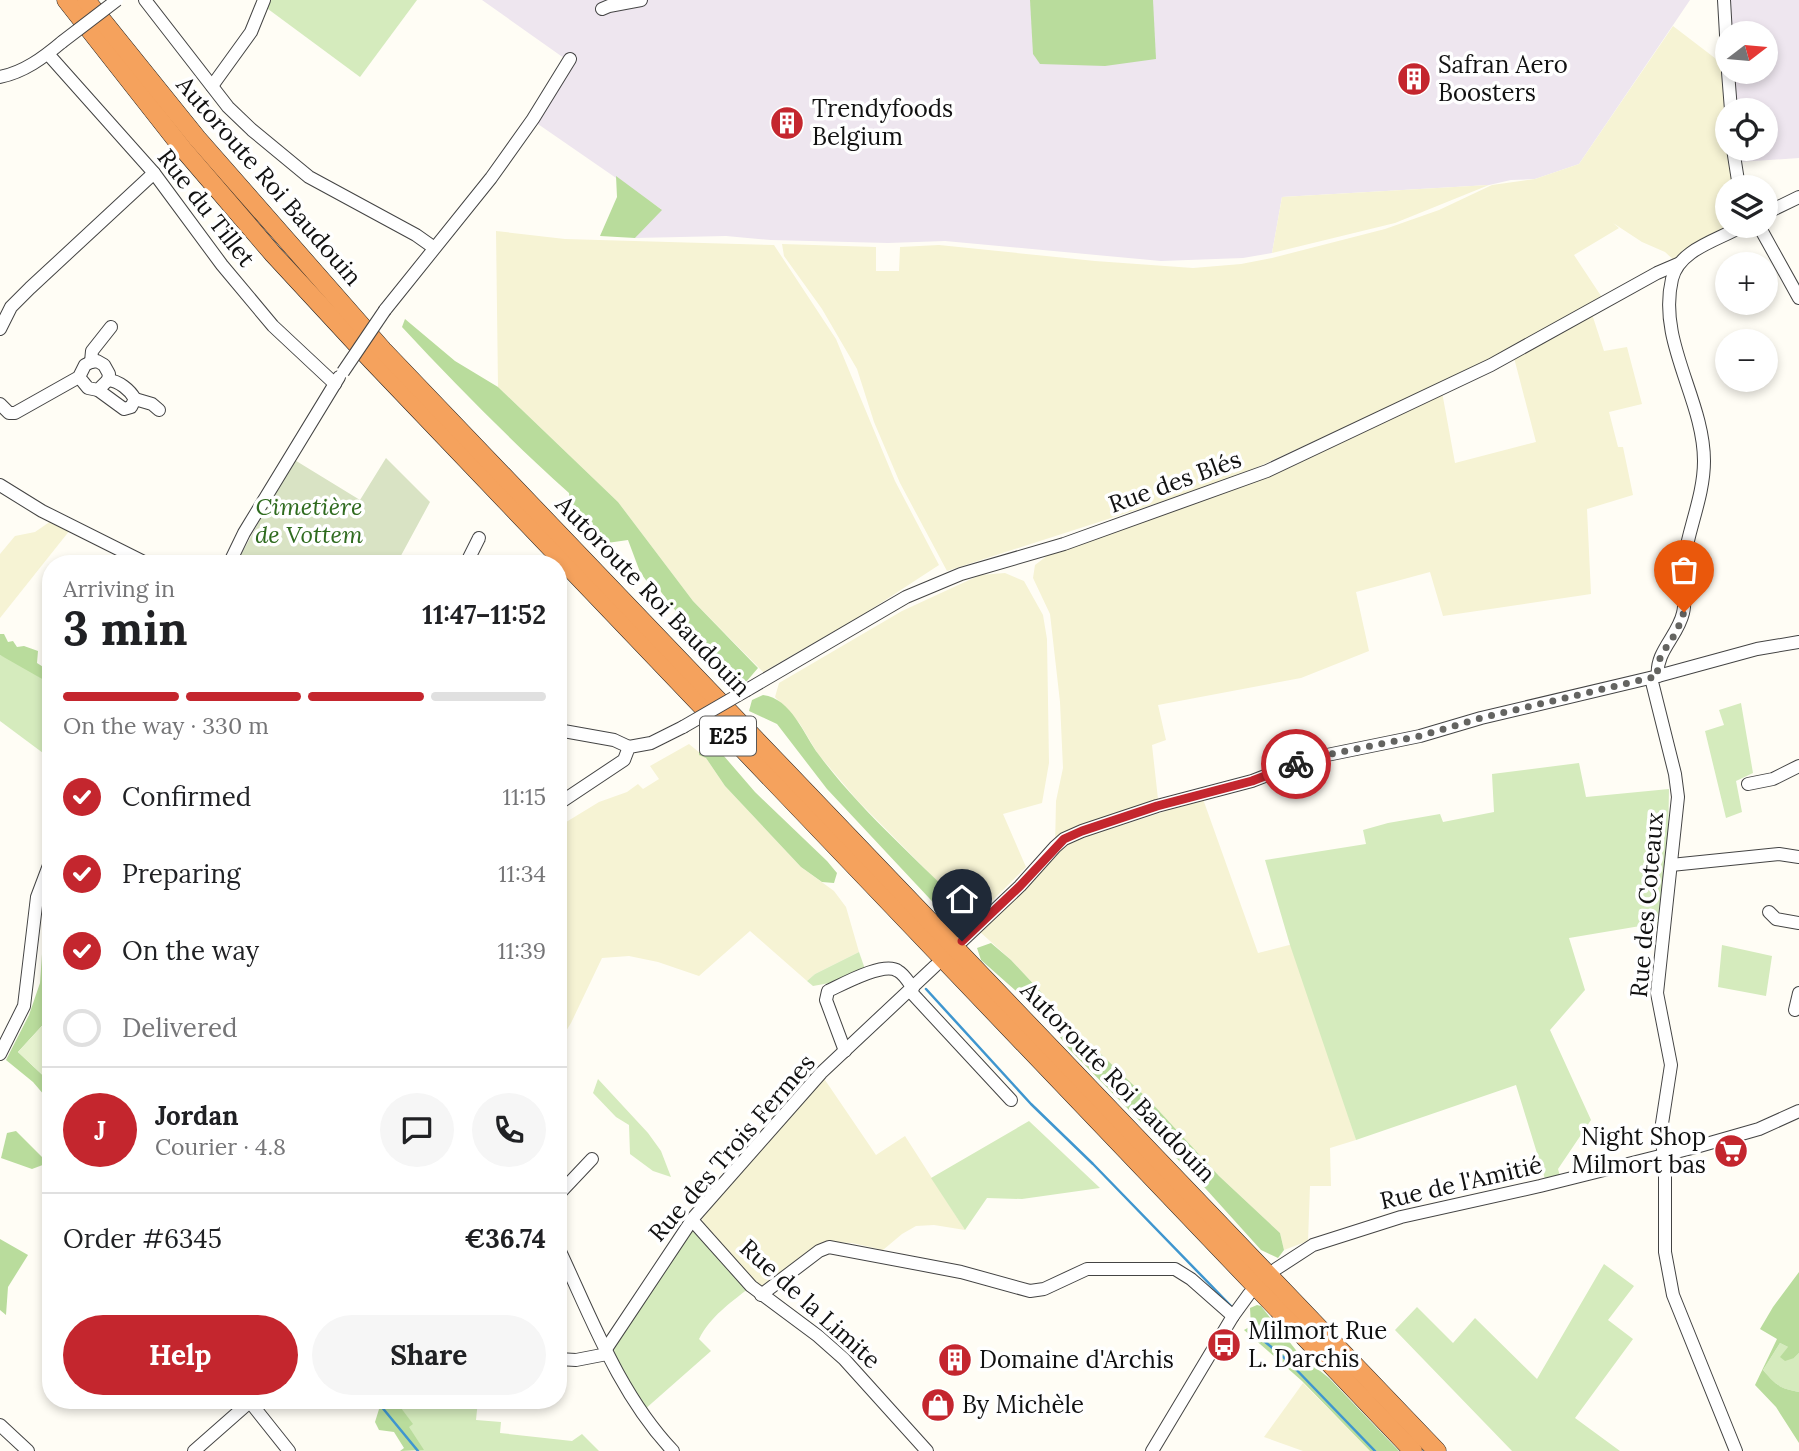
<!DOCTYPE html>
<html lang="en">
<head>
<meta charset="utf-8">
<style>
	:root { --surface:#fff; --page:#f6f6f6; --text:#202124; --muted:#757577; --line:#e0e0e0; --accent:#c4262e }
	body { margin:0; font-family:Lora,serif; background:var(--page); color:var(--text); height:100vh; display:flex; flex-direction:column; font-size:26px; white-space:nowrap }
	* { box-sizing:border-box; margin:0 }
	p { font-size:23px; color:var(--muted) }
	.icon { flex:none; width:38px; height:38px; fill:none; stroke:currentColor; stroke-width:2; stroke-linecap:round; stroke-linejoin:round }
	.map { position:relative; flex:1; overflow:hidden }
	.details { position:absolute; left:42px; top:555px; width:525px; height:854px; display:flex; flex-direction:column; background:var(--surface); border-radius:28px; box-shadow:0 4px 10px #0003 }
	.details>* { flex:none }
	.needle { width:46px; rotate:74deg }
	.fabs { position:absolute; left:1715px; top:21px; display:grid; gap:14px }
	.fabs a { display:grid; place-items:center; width:63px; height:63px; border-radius:50%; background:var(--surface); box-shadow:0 4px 10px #0003; font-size:35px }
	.pin { position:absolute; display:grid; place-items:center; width:60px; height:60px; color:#fff; margin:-72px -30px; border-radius:50% 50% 50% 0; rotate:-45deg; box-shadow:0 0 7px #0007 }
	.pin .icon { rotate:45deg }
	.courier { position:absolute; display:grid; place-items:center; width:70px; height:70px; margin:-35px; border:5px solid #c4262e; border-radius:50%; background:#fff; color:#222; box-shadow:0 2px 9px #0007 }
	.head em { font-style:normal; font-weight:700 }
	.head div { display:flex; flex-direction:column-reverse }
	.head { display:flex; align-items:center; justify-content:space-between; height:119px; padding:0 21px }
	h1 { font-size:46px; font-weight:700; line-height:52px }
	.bar { display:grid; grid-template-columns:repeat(4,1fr); gap:10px 7px; align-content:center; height:84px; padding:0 21px }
	.bar i { height:9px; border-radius:5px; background:var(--line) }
	.bar .active { background:var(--accent) }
	.bar p { grid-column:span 4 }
	.line { display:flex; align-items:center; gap:18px; padding:0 21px; border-top:2px solid var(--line) }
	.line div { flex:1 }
	.round { display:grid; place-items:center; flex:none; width:74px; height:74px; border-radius:37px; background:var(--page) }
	ol { padding:0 21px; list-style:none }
	li { display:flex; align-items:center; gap:21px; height:77px }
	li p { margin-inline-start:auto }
	li .icon { padding:7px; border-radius:50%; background:var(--accent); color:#fff; stroke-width:4 }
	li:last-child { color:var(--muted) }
	li i { width:38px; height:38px; border:4px solid var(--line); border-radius:50% }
	.primary-button { display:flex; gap:14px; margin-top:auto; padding:14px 21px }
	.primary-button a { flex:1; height:80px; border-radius:42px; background:var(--accent); color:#fff; font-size:28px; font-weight:700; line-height:80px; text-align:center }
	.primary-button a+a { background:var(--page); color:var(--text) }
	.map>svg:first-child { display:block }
	.industrial { fill:#eee6ef }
	.farmland { fill:#f6f3d4 }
	.green { fill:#d5ebbd }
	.forest { fill:#b9dc9c }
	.cemetery { fill:#d9e3c4 }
	.pitch { fill:#e6f2cf }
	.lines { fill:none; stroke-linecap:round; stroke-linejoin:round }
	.stream { stroke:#3f96cf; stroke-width:2.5 }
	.minor-casing { stroke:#444; stroke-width:14 }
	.highway-casing { stroke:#222; stroke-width:19 }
	.minor { stroke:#fff; stroke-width:12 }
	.highway { stroke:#f5a25d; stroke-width:18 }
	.minor-bridge-casing { stroke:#444; stroke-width:14; stroke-linecap:butt }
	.minor-bridge { stroke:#fff; stroke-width:12 }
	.done { stroke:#646461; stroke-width:7; stroke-dasharray:0 12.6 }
	.route { stroke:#c4262e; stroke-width:9 }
	.labels { text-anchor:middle; stroke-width:7; stroke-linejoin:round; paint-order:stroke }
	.shield { fill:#fff; stroke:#585858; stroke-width:2 }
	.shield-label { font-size:23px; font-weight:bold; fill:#111 }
	.poi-label { font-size:24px; fill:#111; stroke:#fff; text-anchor:start }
	.street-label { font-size:24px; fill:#111; stroke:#fff }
	.park-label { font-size:24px; font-style:italic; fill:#2f6b1f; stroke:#fff }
</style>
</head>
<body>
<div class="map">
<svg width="1799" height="1451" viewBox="0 0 1799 1451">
	<rect width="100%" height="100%" fill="#fffdf5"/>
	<g class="industrial">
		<polygon points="482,0 1690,0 1579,164 1535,179 1511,180 1489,185 1282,197 1272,253 1243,258 1161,261 945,241 888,243 771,240 726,236 635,238 661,209 535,122 571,63"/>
		<polygon points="1729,0 1799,0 1799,158 1739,162 1738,149 1766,149 1766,110 1736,110 1734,72 1766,72 1766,33 1731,33"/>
	</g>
	<g class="farmland">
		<polygon points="1673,26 1724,65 1729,110 1727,110 1727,149 1736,187 1727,187 1727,226 1732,226 1678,264 1665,252 1642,242 1613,223 1619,228 1574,255 1605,302 1591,311 1604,351 1627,347 1642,404 1609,412 1618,447 1623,447 1633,495 1587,509 1591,594 1443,616 1430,572 1356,592 1369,651 1301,678 1158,705 1166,740 1152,745 1158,799 1091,828 1055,847 1056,801 1063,768 1060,702 1050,614 1033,578 1035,565 1052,552 1231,490 1442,392 1455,463 1536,442 1513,354 1492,360 1229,480 947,571 900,483 874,422 857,369 822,309 784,256 782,244 876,247 876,271 899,271 900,247 939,245 1095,261 1193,268 1241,264 1272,258 1385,229 1439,210 1492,185 1535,179 1579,164"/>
		<polygon points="1489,185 1395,223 1272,253 1282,197"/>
		<polygon points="496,231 565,239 774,245 836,339 895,481 939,565 861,616 763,672 693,601 618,502 498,387"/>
		<polygon points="51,521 70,530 0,618 0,554 15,536 35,532"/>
		<polygon points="1005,573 1024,581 1043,615 1047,639 1049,763 1042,803 1003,814 1026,867 978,915 970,914 858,801 818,754 800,724 775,697 779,683 902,611 980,575"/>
		<polygon points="689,744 706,758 725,786 801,867 834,891 846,907 859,952 815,974 807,981 750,931 699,976 658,962 629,956 602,958 571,1023 558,1044 558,827 599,802 627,792 638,784 643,789 659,779 650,766"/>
		<polygon points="1203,799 1258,953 1293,944 1356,1140 1330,1148 1331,1186 1310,1186 1308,1241 1284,1250 1280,1233 1219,1176 1149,1100 1082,1036 1011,960 979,931 1068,844 1085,837"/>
		<polygon points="823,1077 876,1155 905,1136 965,1230 934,1225 916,1226 902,1234 883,1250 852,1243 829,1242 762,1290 703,1224 702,1217"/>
		<polygon points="1303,1383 1370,1451 1303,1451 1264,1437"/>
	</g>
	<g class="green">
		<polygon points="269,0 417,0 360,77 268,9"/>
		<polygon points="0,655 16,662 51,684 51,739 43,753 0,721"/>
		<polygon points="1741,703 1753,773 1736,781 1742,812 1726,818 1705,731 1724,725 1719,710"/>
		<polygon points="1579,763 1586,797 1669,789 1668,841 1658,923 1569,938 1585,990 1550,1030 1591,1120 1558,1169 1560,1176 1545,1179 1516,1085 1356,1140 1290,945 1265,860 1366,844 1363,830 1388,823 1440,814 1443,822 1494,812 1492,774"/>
		<polygon points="1722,945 1772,956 1766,996 1718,987"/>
		<polygon points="859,952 865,969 835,982 813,986 807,981 815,974"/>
		<polygon points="598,1079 648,1133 661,1151 671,1177 653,1171 630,1154 629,1125 616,1117 593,1093"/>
		<polygon points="1029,1121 1100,1188 1022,1199 987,1198 965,1230 931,1178"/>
		<path d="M 694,1230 L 749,1288 C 729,1304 711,1316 699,1339 L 711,1351 L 644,1410 L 615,1357 L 614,1349 L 689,1232 Z"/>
		<polygon points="1604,1264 1634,1286 1608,1320 1633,1339 1575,1418 1620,1451 1512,1451 1395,1330 1417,1307 1453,1343 1475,1318 1537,1379"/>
		<path d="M 1780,1343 L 1788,1347 L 1794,1358 L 1799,1353 L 1799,1392 C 1779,1388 1776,1385 1763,1370 Z"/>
		<polygon points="376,1400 478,1400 476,1420 501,1422 500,1433 572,1441 582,1434 599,1451 418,1451"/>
	</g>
	<g class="forest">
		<polygon points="1030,0 1153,0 1156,59 1105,66 1040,64 1033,54"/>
		<polygon points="616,176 662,210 635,238 600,236 617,197"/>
		<path d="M 405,319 L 455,361 L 498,387 L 618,502 L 693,601 L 758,668 L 746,682 L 731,687 L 716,666 L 703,653 L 695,636 L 658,588 L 648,583 L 640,572 L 628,540 L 607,543 L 598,530 L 571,510 L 569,493 C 510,440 456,385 402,327 Z"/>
		<polygon points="0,634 4,634 8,642 13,641 17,647 24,646 38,651 37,663 51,672 51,684 0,655"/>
		<path d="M 763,695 C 792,699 803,734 819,755 C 863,814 920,861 970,914 L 968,929 L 957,932 L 944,914 L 827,789 L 777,724 L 749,711 L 752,700 Z"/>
		<polygon points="708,746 717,748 755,792 827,861 837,873 834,883 822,882 801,867 725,786 706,758 699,755 699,748"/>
		<polygon points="46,896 51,900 51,1016 18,1052 51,1083 51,1103 33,1082 6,1060 29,1015 40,983"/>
		<polygon points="991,943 1011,960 1082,1036 1149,1100 1219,1176 1280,1233 1284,1250 1278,1258 1261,1250 1196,1178 1069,1049 1042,1014 981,960 977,948"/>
		<polygon points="16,1131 48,1163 32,1169 1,1158 7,1133"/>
		<polygon points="0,1239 28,1255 8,1287 6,1315 0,1310"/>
		<path d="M 1799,1272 L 1799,1353 L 1794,1358 L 1785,1361 L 1780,1357 L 1788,1347 L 1780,1343 L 1763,1370 C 1776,1385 1779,1388 1799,1392 L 1799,1443 L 1776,1407 L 1755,1385 L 1777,1339 L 1760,1329 L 1773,1307 Z"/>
		<polygon points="1257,1305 1261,1306 1299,1354 1329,1378 1399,1451 1370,1451 1302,1381 1244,1330 1251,1326 1250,1308"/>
		<polygon points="376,1400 395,1400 413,1424 409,1427 424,1450 400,1451 404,1448 394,1432 379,1430 375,1422 380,1406"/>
	</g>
	<polygon class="cemetery" points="386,458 430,502 397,563 236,564 293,459 360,500"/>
	<polygon class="pitch" points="51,1016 51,1083 18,1052"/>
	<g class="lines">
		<g class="stream">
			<polyline points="926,989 1031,1104 1093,1164 1231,1306"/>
			<polyline points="1252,1331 1288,1361 1375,1451"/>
			<polyline points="376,1400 418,1451"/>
		</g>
		<g class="minor-casing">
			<g id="minor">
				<polyline points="145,0 228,107 252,130 309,177 416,235 433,247"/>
				<polyline points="1724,0 1727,52"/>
				<polyline points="602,9 609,6 641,0"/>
				<polyline points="48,54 154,173 222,265 273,326 335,384"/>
				<polyline points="1728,72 1731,110"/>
				<path d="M 0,77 C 24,72 43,58 62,42"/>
				<polyline points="212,86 251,32 264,0"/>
				<polyline points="1733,149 1739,187"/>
				<polyline points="1766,213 1799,197"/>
				<polyline points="1759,226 1799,298"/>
				<polyline points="385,310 491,178 533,119 570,59"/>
				<polyline points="0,329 11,307 30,288 154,173"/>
				<polyline points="91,362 92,351 111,327"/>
				<path d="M 98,390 L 124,409 L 131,407 L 135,399 C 130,390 119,381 108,380"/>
				<polyline points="135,399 152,404 159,410"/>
				<polyline points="0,404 9,413 15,413 79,377 85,365 91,362 97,361 104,365 109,374 108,380 98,390 88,388 79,377"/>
				<polyline points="0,485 42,511 148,564"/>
				<polyline points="229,564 244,533 339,377"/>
				<polyline points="466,564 479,538"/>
				<path d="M 1658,676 C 1655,652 1678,636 1683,613 C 1687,597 1682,578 1684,560 C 1689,527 1704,495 1704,461 C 1704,399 1657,342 1672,279 C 1679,249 1719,240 1742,226"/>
				<polyline points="1651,678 1675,774 1678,797 1657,993 1671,1065 1661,1130 1665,1169 1665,1252 1673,1295 1736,1451"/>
				<polyline points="747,690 906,597 961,574 1064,544 1267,471 1491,365 1657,273 1678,264"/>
				<polyline points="558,730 614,740 629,747"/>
				<polyline points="1748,784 1773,779 1799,766"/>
				<polyline points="558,804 624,760 629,747 651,743 683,727"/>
				<polyline points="1671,865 1779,854 1799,857"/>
				<polyline points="1769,912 1776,919 1799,923"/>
				<polyline points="962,941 1020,886 1055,847 1064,839 1082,831 1157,806 1252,781 1304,761 1327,755 1420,736 1481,718 1658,676 1757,649 1799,642"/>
				<polyline points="910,991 1011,1100"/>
				<polyline points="1795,1010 1799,993"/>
				<path d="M 845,1051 L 826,1000 L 828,991 C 843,984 884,961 898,971 C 904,974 909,983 913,988"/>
				<polyline points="0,1054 24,1006 37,897 51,860"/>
				<polyline points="558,1195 592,1159"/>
				<polyline points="692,1220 751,1286 818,1336 844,1359 927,1451"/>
				<path d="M 558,1247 C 591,1317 619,1394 673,1451"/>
				<polyline points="1276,1269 1313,1245 1401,1217 1540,1186 1696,1147 1759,1129 1799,1111"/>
				<polyline points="761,1295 819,1251 829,1247 961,1272 1030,1291 1044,1289 1087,1269 1175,1269 1191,1279 1233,1316"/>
				<polyline points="606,1349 694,1217 821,1073 935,966"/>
				<polyline points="558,1359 576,1360 607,1354"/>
				<polyline points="250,1402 289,1451"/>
				<polyline points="0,1425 28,1451"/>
				<polyline points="194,1451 252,1400"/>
				<polyline points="1152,1451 1233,1316 1249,1294"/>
			</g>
		</g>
		<g class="highway-casing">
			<g id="highway">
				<polyline points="66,0 183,149 273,254 372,361 1413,1451"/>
				<polyline points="86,0 197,138 383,350 1437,1451"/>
			</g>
		</g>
		<use href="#minor" class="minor"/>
		<use href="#highway" class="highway"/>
		<g class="minor-bridge-casing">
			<g id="minor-bridge">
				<polyline points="62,42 117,0"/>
				<polyline points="343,372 385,310"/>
				<polyline points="683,727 747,690"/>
			</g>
		</g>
		<use href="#minor-bridge" class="minor-bridge"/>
	</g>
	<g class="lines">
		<path class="done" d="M 1296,764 L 1331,754 L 1420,736 L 1481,718 L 1658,676 C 1655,658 1667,648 1675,634 C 1679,627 1681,619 1684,612"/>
		<polyline class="route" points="962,941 1020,886 1064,839 1082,831 1157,806 1252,781 1296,764"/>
	</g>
	<defs>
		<g id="building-disc" transform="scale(1.75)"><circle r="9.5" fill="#c4262e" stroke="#fff"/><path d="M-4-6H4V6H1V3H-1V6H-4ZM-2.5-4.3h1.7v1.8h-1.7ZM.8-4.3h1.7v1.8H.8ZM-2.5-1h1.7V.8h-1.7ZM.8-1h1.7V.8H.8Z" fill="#fff"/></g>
		<g id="supermarket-disc" transform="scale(1.75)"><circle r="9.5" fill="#c4262e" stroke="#fff"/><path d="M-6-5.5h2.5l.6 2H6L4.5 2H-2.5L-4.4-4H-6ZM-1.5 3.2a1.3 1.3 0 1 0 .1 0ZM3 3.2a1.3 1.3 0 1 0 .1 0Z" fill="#fff"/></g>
		<g id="bus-disc" transform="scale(1.75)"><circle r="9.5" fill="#c4262e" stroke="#fff"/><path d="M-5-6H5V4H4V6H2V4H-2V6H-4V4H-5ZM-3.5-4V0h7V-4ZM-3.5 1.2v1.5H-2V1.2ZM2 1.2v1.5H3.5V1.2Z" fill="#fff"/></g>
		<g id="shop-disc" transform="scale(1.75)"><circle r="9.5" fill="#c4262e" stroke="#fff"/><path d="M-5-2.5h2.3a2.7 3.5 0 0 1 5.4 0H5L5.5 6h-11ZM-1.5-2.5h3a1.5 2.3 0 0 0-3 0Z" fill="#fff"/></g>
	</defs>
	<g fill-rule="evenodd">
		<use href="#building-disc" x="1414" y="79"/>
		<use href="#building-disc" x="787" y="123"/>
		<use href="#supermarket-disc" x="1731" y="1151"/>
		<use href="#bus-disc" x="1224" y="1345"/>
		<use href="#building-disc" x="955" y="1360"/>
		<use href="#shop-disc" x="938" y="1405"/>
	</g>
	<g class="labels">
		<rect class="shield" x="700" y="716.5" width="56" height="39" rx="5"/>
		<g class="shield-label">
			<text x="728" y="744">E25</text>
		</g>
		<g class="poi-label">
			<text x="1438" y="73">Safran Aero<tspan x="1438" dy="28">Boosters</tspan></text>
			<text x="812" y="117">Trendyfoods<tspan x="812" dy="28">Belgium</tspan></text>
			<text x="1706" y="1145" text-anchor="end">Night Shop<tspan x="1706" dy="28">Milmort bas</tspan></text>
			<text x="1248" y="1339">Milmort Rue<tspan x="1248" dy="28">L. Darchis</tspan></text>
			<text x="979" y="1368">Domaine d'Archis</text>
			<text x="962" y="1413">By Michèle</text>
		</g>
		<g class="street-label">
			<text transform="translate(269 181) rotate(49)" y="8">Autoroute Roi Baudouin</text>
			<text transform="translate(206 208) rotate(52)" y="8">Rue du Tillet</text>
			<text transform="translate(1175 482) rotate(-20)" y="8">Rue des Blés</text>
			<text transform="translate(653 596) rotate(46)" y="8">Autoroute Roi Baudouin</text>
			<text transform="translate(1647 905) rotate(-85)" y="8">Rue des Coteaux</text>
			<text transform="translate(1118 1082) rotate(46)" y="8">Autoroute Roi Baudouin</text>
			<text transform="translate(732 1148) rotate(-49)" y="8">Rue des Trois Fermes</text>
			<text transform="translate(1461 1183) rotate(-13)" y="8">Rue de l'Amitié</text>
			<text transform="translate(810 1304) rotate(42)" y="8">Rue de la Limite</text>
		</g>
		<g class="park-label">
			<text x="309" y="515">Cimetière<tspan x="309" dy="28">de Vottem</tspan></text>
		</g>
	</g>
</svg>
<div class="fabs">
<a><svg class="needle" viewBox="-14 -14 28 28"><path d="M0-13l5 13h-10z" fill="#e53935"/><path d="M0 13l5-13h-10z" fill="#757577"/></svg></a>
<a><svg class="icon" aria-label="locate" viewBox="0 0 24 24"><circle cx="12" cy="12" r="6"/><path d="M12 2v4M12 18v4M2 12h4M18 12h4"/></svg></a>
<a><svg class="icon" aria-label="layers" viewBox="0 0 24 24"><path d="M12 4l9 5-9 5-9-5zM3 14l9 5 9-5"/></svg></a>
<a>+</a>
<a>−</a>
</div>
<div class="pin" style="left:1684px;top:612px;background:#ea580c"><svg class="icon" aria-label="bag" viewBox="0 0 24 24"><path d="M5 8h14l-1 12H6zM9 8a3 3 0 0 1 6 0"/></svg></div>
<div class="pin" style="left:962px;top:941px;background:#1f2937"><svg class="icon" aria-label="home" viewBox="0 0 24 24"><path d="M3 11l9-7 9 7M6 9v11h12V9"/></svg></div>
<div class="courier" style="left:1296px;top:764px"><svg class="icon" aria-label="bike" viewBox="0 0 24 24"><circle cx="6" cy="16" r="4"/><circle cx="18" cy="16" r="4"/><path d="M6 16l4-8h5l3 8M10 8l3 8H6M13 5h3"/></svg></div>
<section class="details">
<div class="head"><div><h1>3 min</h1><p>Arriving in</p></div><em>11:47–11:52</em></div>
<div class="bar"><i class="active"></i><i class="active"></i><i class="active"></i><i></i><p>On the way · 330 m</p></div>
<ol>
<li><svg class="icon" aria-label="check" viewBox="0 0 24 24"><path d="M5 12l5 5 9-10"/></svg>Confirmed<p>11:15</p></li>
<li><svg class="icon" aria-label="check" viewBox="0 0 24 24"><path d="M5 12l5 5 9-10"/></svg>Preparing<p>11:34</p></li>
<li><svg class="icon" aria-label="check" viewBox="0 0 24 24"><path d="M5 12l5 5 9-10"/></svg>On the way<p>11:39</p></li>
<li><i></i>Delivered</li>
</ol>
<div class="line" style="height:126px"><b class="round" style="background:var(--accent);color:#fff">J</b><div><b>Jordan</b><p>Courier · 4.8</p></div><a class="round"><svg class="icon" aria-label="chat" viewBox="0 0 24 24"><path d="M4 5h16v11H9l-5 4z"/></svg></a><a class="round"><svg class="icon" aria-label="phone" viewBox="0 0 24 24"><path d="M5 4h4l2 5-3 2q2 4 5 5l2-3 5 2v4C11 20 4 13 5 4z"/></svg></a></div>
<div class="line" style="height:91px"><div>Order #6345</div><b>€36.74</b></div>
<div class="primary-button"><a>Help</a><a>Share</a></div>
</section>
</div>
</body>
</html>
